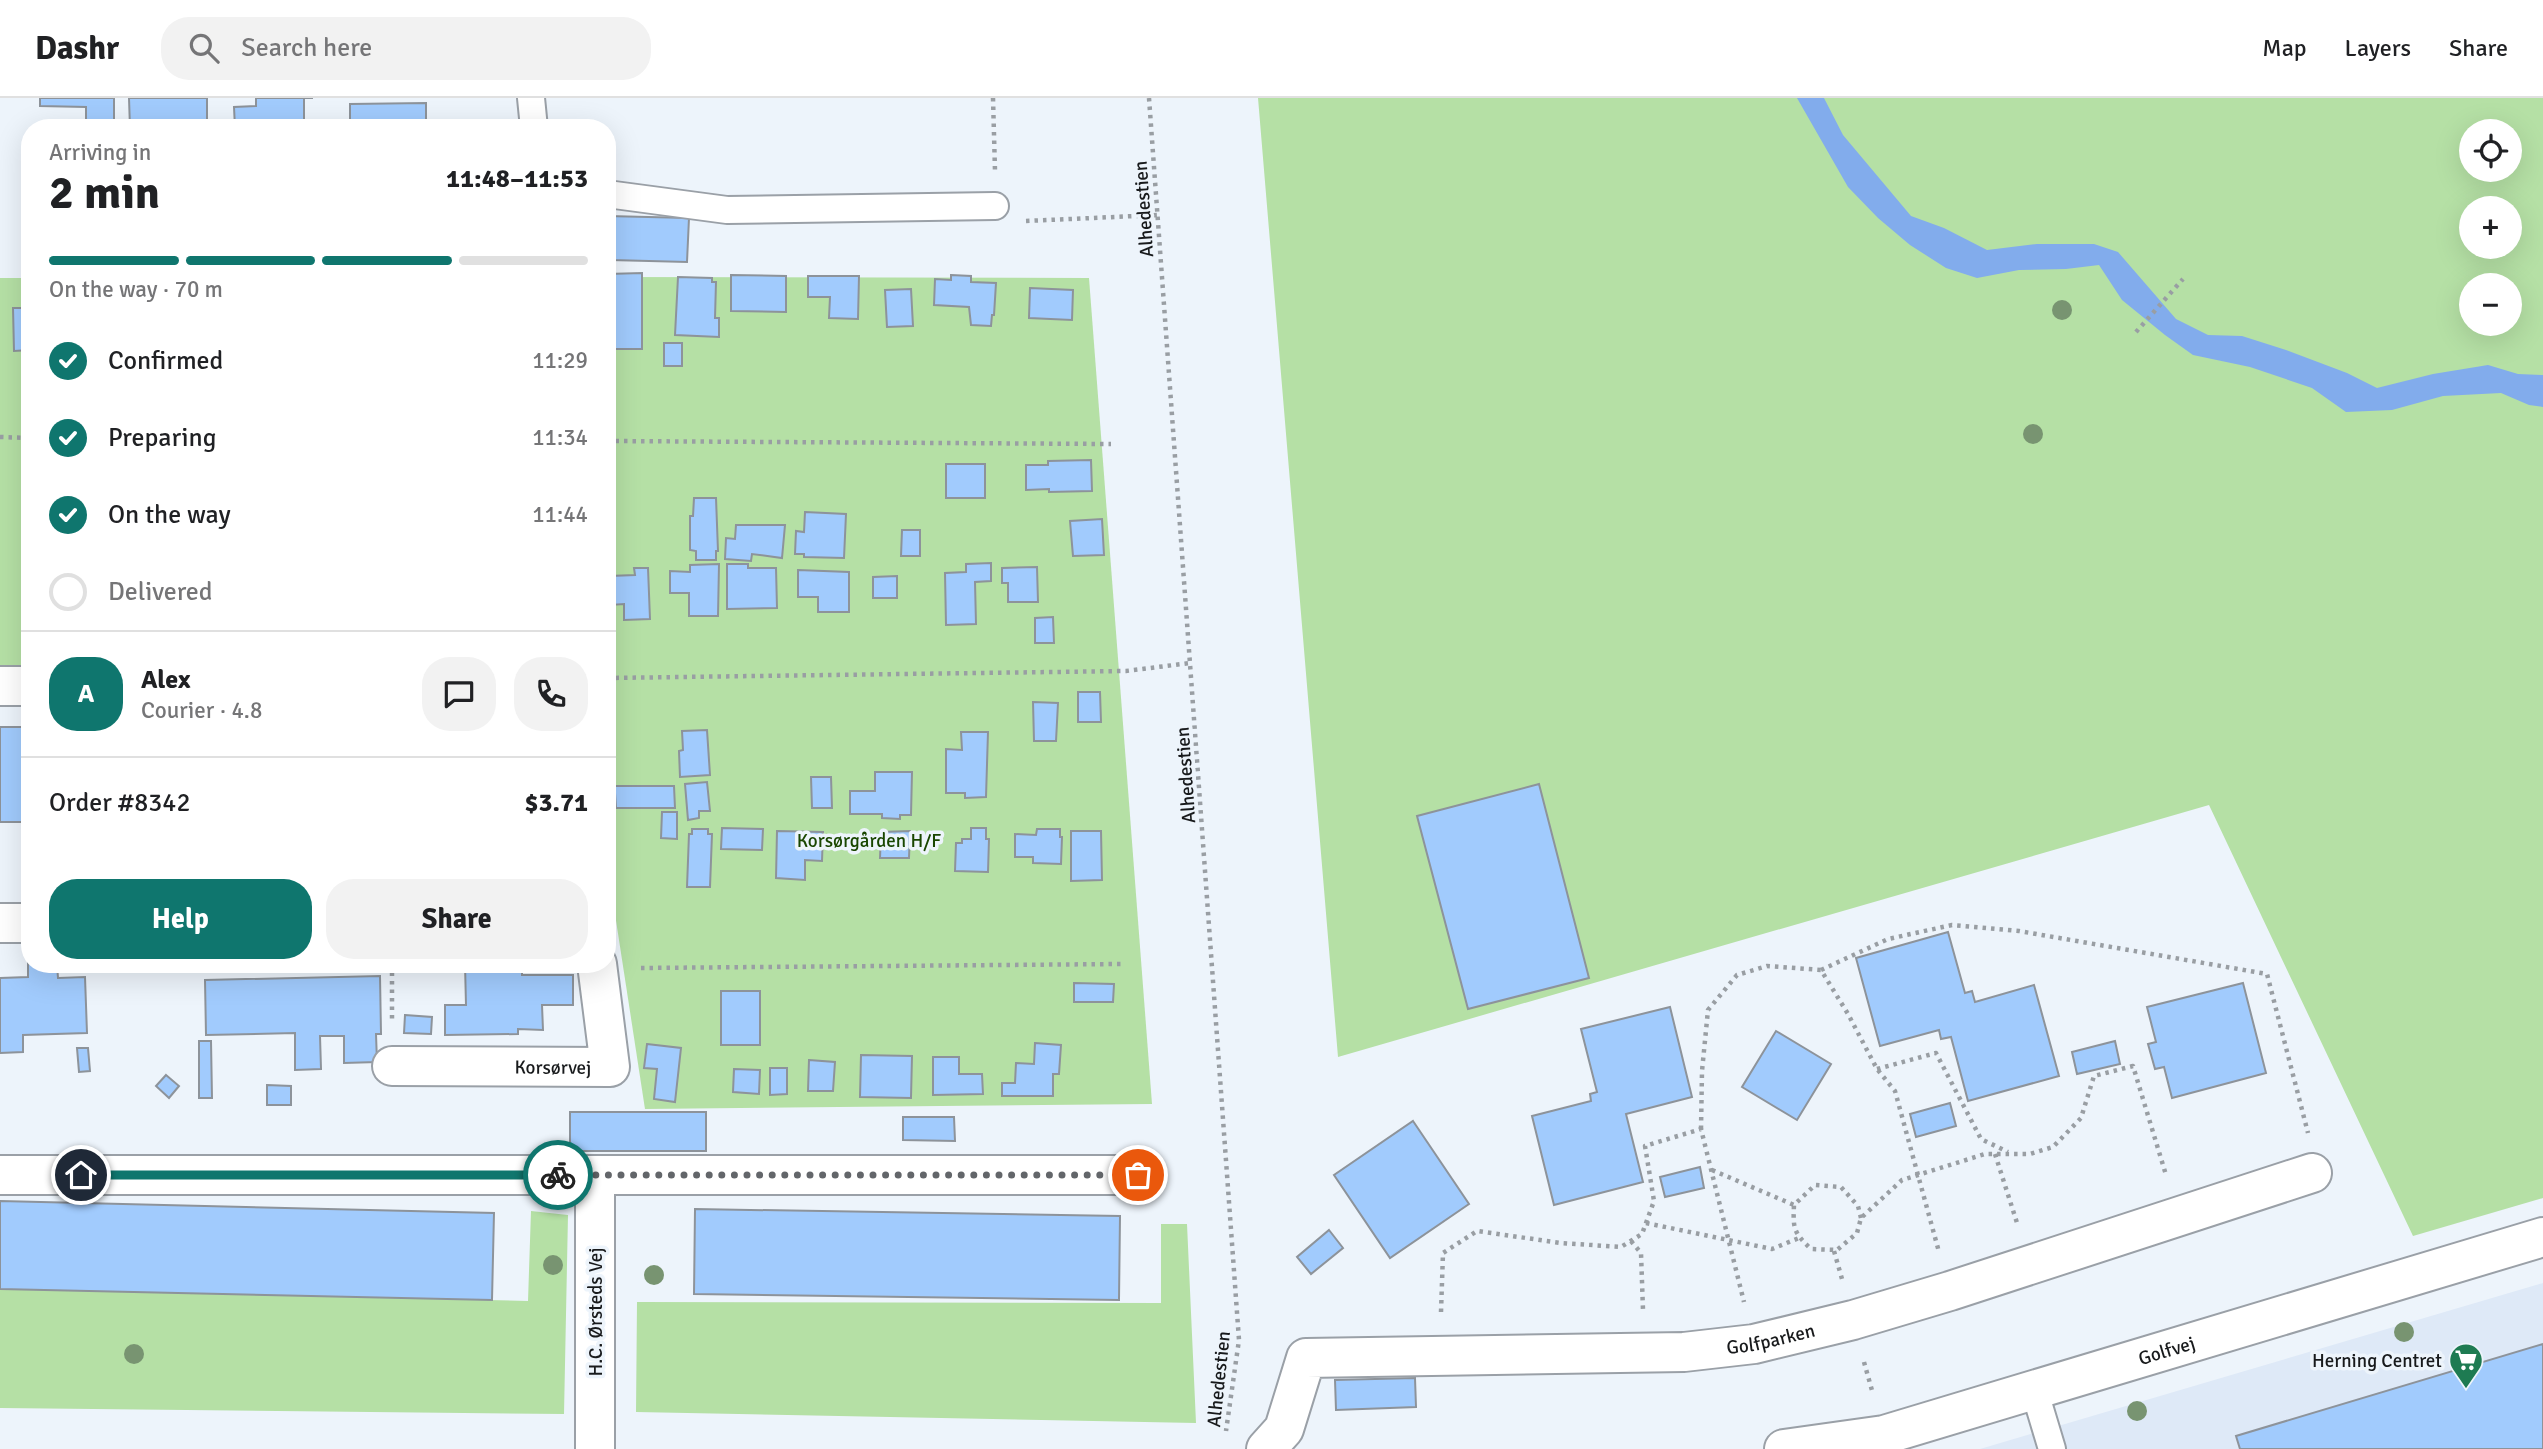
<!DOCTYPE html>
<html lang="en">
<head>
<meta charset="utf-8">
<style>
	:root { --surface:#fff; --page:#f2f2f2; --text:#202124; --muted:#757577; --line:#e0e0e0; --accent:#0f766e }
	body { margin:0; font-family:Signika,sans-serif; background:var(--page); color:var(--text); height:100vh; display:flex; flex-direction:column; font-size:26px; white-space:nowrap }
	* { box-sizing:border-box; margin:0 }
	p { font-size:23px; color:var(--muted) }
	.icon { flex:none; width:38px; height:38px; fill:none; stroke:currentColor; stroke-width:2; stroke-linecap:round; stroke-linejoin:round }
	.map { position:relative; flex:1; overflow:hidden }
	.details { position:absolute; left:21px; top:21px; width:595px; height:854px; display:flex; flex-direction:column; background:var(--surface); border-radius:28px; box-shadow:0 7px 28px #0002 }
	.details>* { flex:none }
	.tools { position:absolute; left:2459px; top:21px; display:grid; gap:14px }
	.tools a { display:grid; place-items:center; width:63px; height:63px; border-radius:50%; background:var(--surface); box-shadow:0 7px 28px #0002; font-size:35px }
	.pin { position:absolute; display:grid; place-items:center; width:60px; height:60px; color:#fff; margin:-30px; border:4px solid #fff; border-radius:50%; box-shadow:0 2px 7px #0007 }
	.courier { position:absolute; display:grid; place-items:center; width:70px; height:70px; margin:-35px; border:5px solid #0f766e; border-radius:50%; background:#fff; color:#222; box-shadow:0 2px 9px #0007 }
	.summary em { font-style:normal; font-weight:700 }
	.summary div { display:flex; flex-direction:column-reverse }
	.summary { display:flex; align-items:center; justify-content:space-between; height:119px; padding:0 28px }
	h1 { font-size:46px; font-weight:700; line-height:52px }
	.bar { display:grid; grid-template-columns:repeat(4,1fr); gap:10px 7px; align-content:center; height:84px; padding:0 28px }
	.bar i { height:9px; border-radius:5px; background:var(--line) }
	.bar .current { background:var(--accent) }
	.bar p { grid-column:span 4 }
	.line { display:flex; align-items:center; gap:18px; padding:0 28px; border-top:2px solid var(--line) }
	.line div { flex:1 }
	.round { display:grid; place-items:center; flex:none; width:74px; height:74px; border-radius:28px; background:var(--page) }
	ol { padding:0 28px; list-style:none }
	li { display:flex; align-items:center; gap:21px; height:77px }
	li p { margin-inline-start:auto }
	li .icon { padding:7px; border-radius:50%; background:var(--accent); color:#fff; stroke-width:4 }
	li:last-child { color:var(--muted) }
	li i { width:38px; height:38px; border:4px solid var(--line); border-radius:50% }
	.primary-button { display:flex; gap:14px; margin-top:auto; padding:14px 28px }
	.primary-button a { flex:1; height:80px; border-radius:28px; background:var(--accent); color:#fff; font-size:28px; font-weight:700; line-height:80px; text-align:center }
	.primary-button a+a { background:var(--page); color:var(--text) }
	header { display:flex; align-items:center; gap:42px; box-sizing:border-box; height:98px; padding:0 35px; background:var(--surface); border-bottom:2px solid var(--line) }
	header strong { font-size:33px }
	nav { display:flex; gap:38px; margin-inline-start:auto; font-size:24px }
	.search { width:490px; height:63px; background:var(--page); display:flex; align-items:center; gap:18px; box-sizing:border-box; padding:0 24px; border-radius:28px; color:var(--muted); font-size:26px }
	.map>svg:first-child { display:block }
	.built { fill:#dee9f7 }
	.green { fill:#b5e0a5; fill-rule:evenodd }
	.water { fill:#82acec }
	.building { fill:#a1cbfd; stroke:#8d939a; stroke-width:2 }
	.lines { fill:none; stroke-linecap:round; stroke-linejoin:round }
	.service-casing { stroke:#9aa0a7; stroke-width:30 }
	.minor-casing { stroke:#9aa0a7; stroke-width:42 }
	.path { stroke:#999ea3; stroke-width:4.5; stroke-dasharray:3.5 5; stroke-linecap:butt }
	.service { stroke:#fff; stroke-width:26 }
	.minor { stroke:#fff; stroke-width:38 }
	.tree { fill:#789471 }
	.done { stroke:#63666a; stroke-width:7; stroke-dasharray:0 12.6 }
	.route { stroke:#0f766e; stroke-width:9 }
	.labels { text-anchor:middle; stroke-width:7; stroke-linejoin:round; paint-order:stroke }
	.street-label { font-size:19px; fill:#181a1c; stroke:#edf4fb }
	.park-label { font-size:19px; fill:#194600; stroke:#edf4fb }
	.poi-label { font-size:19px; fill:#181a1c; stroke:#edf4fb; text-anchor:end }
</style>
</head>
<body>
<header>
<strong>Dashr</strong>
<div class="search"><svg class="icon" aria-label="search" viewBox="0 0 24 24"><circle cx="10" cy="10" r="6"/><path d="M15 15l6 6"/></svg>Search here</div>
<nav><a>Map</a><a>Layers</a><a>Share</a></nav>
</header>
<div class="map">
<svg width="2543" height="1351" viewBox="0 0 2543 1351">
	<rect width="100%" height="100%" fill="#edf4fb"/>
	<polygon class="built" points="2543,1185 2543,1351 1980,1351"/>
	<g class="green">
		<path d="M 1258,0 L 2543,0 L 2543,1100 L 2413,1138 L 2209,707 L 1338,959 ZM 2471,33 L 2510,33 L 2510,72 L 2471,72 ZM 2471,110 L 2510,110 L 2510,149 L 2471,149 ZM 2471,187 L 2510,187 L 2510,226 L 2471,226 Z"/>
		<polygon points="607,179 1089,180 1152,1006 645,1011 607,764"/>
		<rect x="0" y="180" width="30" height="396"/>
		<polygon points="531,1113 568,1117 564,1316 0,1310 0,1191 528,1203"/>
		<polygon points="1161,1126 1187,1126 1196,1325 636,1314 637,1204 1161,1205"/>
	</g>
	<polygon class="water" points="1797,0 1824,0 1843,37 1911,118 1944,130 1987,152 2037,146 2094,146 2118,154 2176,221 2208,237 2242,238 2286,252 2347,275 2377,290 2433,276 2488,267 2518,276 2543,277 2543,309 2529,307 2501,295 2443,298 2392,312 2346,314 2312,290 2250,269 2193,257 2165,237 2122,202 2099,167 2066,171 2019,172 1977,180 1946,170 1910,147 1878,120 1848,89"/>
	<g class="building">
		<polygon points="40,0 114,0 114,30 86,30 86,9 40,8"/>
		<polygon points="129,0 207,0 207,30 130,30"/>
		<polygon points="256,0 313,0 304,0 304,30 235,30 234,9 256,8"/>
		<polygon points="426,5 426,30 350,30 350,6"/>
		<polygon points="607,118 689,120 687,164 611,162 612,140 607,140"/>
		<polygon points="642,175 642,251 607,251 607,176"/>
		<polygon points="731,177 786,178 786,214 731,213"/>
		<polygon points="951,177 971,178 971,184 996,185 994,217 992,217 991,228 971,227 969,209 934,207 935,181 951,182"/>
		<polygon points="808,178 859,178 858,221 829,220 830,199 808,199"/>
		<polygon points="678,179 712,180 712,184 716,184 715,220 719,220 719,239 675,237"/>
		<polygon points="1030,190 1073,192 1072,222 1029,220"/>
		<polygon points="911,191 913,228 887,229 885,192"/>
		<polygon points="13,210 30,210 30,252 14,253"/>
		<rect x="664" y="245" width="18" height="23"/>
		<polygon points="1091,362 1092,393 1049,394 1049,391 1026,392 1026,367 1048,367 1048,363"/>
		<rect x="946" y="366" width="39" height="34"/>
		<polygon points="694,400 716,400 718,453 716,453 716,462 696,462 696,453 690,452 690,418 693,418"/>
		<polygon points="805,414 846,416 844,460 804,459 804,456 795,456 796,433 804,434"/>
		<polygon points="1102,421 1104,457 1073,458 1070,423"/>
		<polygon points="736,427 785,427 782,460 752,456 751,463 725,461 726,440 735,441"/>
		<polygon points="902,432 920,432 920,458 901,458"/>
		<polygon points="991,465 991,483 975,484 976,526 946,527 945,475 966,474 966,466"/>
		<polygon points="719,466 718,518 689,518 689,495 670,495 670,473 690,474 690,467"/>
		<polygon points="727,466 748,466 748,470 776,470 777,510 727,511"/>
		<polygon points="1037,469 1038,504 1008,504 1008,485 1002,485 1002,470"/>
		<polygon points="634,470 648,470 650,521 624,522 624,506 610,507 609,478 635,477"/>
		<polygon points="798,472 849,474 849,514 818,514 818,499 798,499"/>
		<polygon points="897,478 897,500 873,500 873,479"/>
		<polygon points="1053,519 1054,545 1035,545 1035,520"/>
		<polygon points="1078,594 1100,594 1101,624 1078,624"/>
		<polygon points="1033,604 1058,605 1056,643 1034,643"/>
		<polygon points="0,629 23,629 23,668 30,668 30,724 0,724"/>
		<polygon points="707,632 710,677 680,679 679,653 683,652 682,633"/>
		<polygon points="961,634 988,634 986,699 965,700 965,695 946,695 946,651 962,652"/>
		<polygon points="875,674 912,674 911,717 900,717 900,721 882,720 882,716 850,716 850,693 875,693"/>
		<polygon points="811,679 831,679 832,710 812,710"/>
		<polygon points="707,684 710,713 699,713 699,720 688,722 685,686"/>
		<polygon points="1539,686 1589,880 1468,911 1417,718"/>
		<polygon points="607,688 674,688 675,710 616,710 615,695 607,695"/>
		<polygon points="662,714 677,714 677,741 661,740"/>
		<polygon points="722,730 763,731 762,752 721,751"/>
		<polygon points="971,730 986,730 986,741 989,741 988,774 955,773 956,745 962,745 962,741 971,741"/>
		<polygon points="692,731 708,731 708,736 712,736 710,789 687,789 689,736 692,736"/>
		<polygon points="1037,731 1060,731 1060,739 1062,739 1061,766 1033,765 1033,759 1015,759 1015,736 1036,737"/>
		<polygon points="777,733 823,734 822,763 805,762 805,782 776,780"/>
		<polygon points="910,733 909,760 880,760 881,734"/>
		<polygon points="1071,733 1101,733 1102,782 1071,783"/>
		<polygon points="1948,834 1965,895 1972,893 1975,904 2034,887 2059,978 1968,1003 1951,939 1941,941 1939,932 1880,948 1856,860"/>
		<polygon points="28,840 30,840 30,866 57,866 58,880 85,879 87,935 23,937 23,954 0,955 0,880 28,879"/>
		<polygon points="465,866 522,866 522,877 573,877 573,907 542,907 543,932 518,931 518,936 445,937 445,907 466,907"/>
		<polygon points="380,878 381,936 376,936 377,964 344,965 344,938 320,938 321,971 295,972 295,935 206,937 205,882"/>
		<polygon points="1074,885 1114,886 1113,904 1074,904"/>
		<polygon points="2243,885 2266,975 2172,1000 2164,969 2155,971 2148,946 2156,944 2147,909"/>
		<rect x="721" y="893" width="39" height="54"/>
		<polygon points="1670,909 1692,999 1626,1016 1643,1084 1554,1107 1532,1018 1591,1003 1590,996 1597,994 1581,931"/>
		<polygon points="405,917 432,919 431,936 404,935"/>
		<polygon points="1776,933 1831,966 1797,1022 1742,989"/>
		<polygon points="199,943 211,943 212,1000 199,1000"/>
		<polygon points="2115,943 2120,966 2077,976 2072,954"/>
		<polygon points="1035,945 1061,947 1059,976 1053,976 1053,998 1002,998 1002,985 1015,985 1016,965 1034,966"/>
		<polygon points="647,946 681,950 675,1004 654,1001 657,971 644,970"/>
		<polygon points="77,950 88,950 90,973 79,974"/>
		<polygon points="861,957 912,958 911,1000 860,999"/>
		<polygon points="933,959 959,959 959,976 982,976 983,996 933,997"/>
		<polygon points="809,962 835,964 833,993 808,993"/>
		<polygon points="770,970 787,970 787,996 770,997"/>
		<polygon points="734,971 760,972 759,996 733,994"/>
		<polygon points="166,977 179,988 169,1000 156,988"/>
		<polygon points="267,987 291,988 291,1007 267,1007"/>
		<polygon points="1950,1005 1956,1028 1916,1039 1910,1016"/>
		<rect x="570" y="1014" width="136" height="39"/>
		<polygon points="903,1019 954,1019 955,1043 903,1042"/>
		<polygon points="1413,1023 1469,1106 1390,1160 1334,1077"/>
		<polygon points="1700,1069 1704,1090 1665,1099 1660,1079"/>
		<polygon points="0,1103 494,1115 492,1202 0,1191"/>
		<polygon points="695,1111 1120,1118 1119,1202 694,1196"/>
		<polygon points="1329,1132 1343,1150 1311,1176 1297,1159"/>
		<polygon points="2543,1246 2543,1351 2240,1351 2236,1338"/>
		<polygon points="1415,1280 1416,1309 1336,1312 1335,1282"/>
	</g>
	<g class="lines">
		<g class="service-casing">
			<g id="service">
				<polyline points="531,0 534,30"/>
				<polyline points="607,96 727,112 995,108"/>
				<polyline points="2034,1291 2052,1351"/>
			</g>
		</g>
		<g class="minor-casing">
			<g id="minor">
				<polyline points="0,588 30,588"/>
				<polyline points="0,825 30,825"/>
				<path id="s1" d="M 392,968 L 610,969 L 597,866"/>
				<polyline points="0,1077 1138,1077"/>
				<polyline points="595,1351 595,1077"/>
				<path id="s2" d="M 1266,1351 L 1284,1331 L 1306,1260 L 1684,1254 L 1754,1246 L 1853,1222 L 1950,1193 L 2312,1075"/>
				<path id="s3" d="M 1784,1351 L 1884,1337 L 2543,1139"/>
			</g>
		</g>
		<g class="path">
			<polyline points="993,0 995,73"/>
			<polyline points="1149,0 1239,1242 1226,1333"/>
			<polyline points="1026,123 1158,117"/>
			<polyline points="2136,234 2183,181"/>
			<polyline points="0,339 30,340"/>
			<polyline points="607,343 1111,346"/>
			<polyline points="607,580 1126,573 1190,565"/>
			<polyline points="392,866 392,925"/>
			<polyline points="641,870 1122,866"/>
			<polyline points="1821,872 1888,841 1952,827 2019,833 2267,876 2308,1035"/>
			<polyline points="1877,971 1936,955 1981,1041 2008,1054"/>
			<polyline points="1701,1031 1702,973 1708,912 1737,877 1767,868 1821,872 1848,916 1877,971 1895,993 1939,1154"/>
			<polyline points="1995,1056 2018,1128"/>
			<polyline points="1712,1072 1794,1107"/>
			<path d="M 1861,1120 L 1858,1108 L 1841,1089 L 1815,1087 L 1794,1107 C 1793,1130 1793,1134 1811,1151 L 1837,1152 L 1857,1135 L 1861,1120 L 1902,1082 L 1985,1056 L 2030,1056 L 2053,1049 L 2081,1020 L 2094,978 L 2133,968 L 2166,1077"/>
			<polyline points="1646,1125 1772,1151 1799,1140"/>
			<polyline points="1631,1143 1641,1155 1643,1212"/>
			<polyline points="1834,1153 1842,1181"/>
			<polyline points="1441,1214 1443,1155 1477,1133 1561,1145 1621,1149 1642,1136 1654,1103 1645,1048 1701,1031 1744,1204"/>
			<polyline points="1864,1264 1873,1296"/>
		</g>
		<use href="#service" class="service"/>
		<use href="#minor" class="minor"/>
	</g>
	<g class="tree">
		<circle cx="2062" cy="212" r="10"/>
		<circle cx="2033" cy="336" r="10"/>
		<circle cx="553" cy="1167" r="10"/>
		<circle cx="654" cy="1177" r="10"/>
		<circle cx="2404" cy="1234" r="10"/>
		<circle cx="134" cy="1256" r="10"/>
		<circle cx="2137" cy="1313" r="10"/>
	</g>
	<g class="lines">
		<polyline class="done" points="558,1077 1138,1077"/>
		<polyline class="route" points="81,1077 558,1077"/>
	</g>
	<defs>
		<g id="supermarket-pin" transform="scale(1.75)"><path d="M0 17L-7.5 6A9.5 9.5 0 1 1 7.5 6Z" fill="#1e7b52" stroke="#edf4fb"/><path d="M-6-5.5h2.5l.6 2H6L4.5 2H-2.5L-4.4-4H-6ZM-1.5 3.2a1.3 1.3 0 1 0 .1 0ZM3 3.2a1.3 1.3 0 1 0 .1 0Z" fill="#fff"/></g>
	</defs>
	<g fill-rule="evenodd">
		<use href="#supermarket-pin" x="2466" y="1262"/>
	</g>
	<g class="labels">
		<g class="street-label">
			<text transform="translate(1143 111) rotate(-94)" y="7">Alhedestien</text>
			<text transform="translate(1185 677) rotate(-94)" y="7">Alhedestien</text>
			<text dy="7" stroke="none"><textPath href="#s1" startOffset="161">Korsørvej</textPath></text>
			<text transform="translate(595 1214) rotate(-90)" y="7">H.C. Ørsteds Vej</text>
			<text dy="7" stroke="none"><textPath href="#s2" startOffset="567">Golfparken</textPath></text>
			<text dy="7" stroke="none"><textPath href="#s3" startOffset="396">Golfvej</textPath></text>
			<text transform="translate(1218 1281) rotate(-84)" y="7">Alhedestien</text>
		</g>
		<g class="park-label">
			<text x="869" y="749">Korsørgården H/F</text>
		</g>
		<g class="poi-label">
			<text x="2442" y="1269">Herning Centret</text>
		</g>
	</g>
</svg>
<div class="tools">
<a><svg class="icon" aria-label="locate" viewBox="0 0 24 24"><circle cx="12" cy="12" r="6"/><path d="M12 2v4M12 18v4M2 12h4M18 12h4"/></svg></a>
<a>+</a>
<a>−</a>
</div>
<div class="pin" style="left:1138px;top:1077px;background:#ea580c"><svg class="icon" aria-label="bag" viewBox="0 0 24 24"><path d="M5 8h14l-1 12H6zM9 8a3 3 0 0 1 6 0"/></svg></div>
<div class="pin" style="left:81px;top:1077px;background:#1f2937"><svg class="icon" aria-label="home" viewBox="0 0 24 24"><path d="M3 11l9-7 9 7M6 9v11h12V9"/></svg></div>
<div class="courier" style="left:558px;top:1077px"><svg class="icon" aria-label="bike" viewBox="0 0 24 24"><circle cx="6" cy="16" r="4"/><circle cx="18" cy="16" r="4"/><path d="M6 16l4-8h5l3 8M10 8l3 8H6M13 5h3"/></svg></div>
<section class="details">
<div class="summary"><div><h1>2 min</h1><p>Arriving in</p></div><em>11:48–11:53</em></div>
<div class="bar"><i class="current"></i><i class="current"></i><i class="current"></i><i></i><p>On the way · 70 m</p></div>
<ol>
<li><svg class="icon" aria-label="check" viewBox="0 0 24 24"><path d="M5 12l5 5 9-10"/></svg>Confirmed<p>11:29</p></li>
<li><svg class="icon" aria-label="check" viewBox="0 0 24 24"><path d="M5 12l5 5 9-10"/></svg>Preparing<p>11:34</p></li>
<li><svg class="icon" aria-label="check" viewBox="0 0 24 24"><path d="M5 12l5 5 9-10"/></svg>On the way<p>11:44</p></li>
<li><i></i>Delivered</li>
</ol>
<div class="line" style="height:126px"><b class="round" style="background:var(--accent);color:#fff">A</b><div><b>Alex</b><p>Courier · 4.8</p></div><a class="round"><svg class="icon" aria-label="chat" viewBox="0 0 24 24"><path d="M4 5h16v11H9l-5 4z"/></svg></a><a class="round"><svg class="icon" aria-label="phone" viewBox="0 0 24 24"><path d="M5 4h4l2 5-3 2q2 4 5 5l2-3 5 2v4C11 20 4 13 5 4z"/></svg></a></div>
<div class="line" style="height:91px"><div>Order #8342</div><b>$3.71</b></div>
<div class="primary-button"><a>Help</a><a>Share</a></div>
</section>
</div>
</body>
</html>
